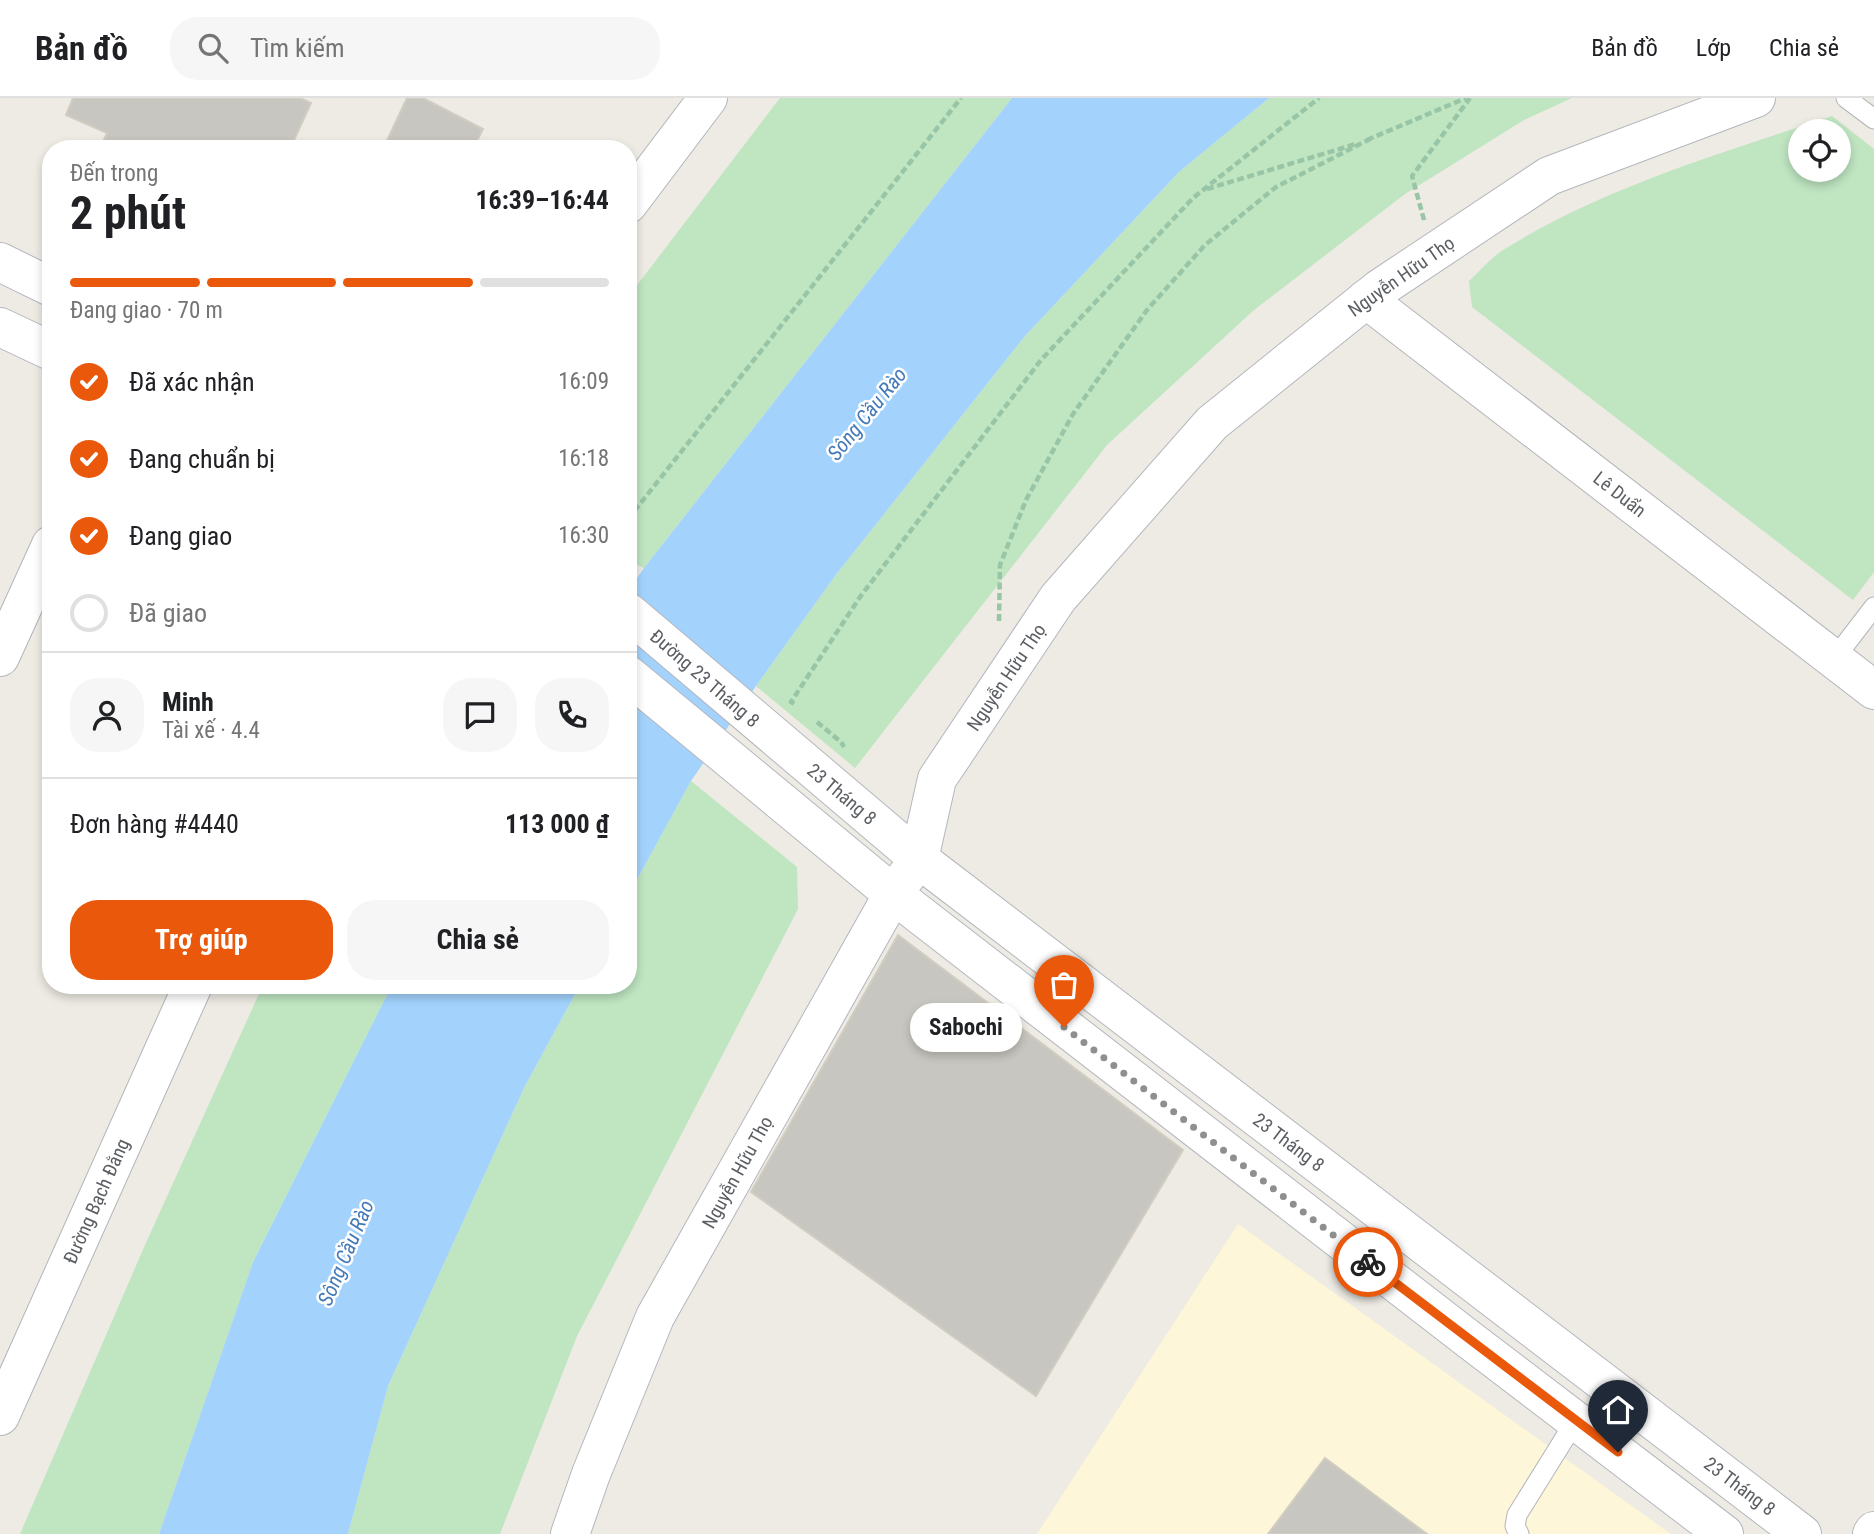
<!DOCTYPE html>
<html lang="vi">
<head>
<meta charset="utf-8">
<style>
	:root { --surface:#fff; --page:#f6f6f6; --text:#202124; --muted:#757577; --line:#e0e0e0; --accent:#ea580c }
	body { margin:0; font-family:"Roboto Condensed",sans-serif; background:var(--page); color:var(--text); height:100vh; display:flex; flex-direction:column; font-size:26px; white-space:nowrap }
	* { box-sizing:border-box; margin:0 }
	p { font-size:23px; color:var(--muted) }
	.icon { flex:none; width:38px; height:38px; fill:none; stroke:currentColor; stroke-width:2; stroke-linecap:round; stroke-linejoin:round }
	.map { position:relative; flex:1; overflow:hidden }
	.side { position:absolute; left:42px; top:42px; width:595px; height:854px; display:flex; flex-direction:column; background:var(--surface); border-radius:28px; box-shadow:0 4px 10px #0003 }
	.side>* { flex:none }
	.fabs { position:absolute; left:1788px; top:21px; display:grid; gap:14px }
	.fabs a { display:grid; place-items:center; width:63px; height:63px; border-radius:50%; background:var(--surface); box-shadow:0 4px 10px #0003; font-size:35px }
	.pin { position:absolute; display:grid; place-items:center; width:60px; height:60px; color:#fff; margin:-72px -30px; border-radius:50% 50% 50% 0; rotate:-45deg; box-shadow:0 0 7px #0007 }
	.pin .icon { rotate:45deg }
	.courier { position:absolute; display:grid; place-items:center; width:70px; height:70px; margin:-35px; border:5px solid #ea580c; border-radius:50%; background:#fff; color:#222; box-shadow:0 2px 9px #0007 }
	.bubble { position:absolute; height:49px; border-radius:24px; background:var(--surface); box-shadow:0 4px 10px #0003; font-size:23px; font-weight:700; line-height:49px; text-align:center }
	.summary em { font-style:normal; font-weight:700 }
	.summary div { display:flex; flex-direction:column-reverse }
	.summary { display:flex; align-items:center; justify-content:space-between; height:119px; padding:0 28px }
	h1 { font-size:46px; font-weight:700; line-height:52px }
	.bar { display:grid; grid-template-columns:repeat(4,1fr); gap:10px 7px; align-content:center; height:84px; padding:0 28px }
	.bar i { height:9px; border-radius:5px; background:var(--line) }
	.bar .current { background:var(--accent) }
	.bar p { grid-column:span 4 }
	.line { display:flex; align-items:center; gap:18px; padding:0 28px; border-top:2px solid var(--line) }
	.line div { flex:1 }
	.round { display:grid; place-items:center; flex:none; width:74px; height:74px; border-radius:28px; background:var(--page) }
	ol { padding:0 28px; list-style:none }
	li { display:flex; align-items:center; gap:21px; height:77px }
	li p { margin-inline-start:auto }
	li .icon { padding:7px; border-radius:50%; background:var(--accent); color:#fff; stroke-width:4 }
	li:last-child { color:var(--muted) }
	li i { width:38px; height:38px; border:4px solid var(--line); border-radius:50% }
	.cta { display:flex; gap:14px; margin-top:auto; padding:14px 28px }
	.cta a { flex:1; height:80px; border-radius:28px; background:var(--accent); color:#fff; font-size:28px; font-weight:700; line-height:80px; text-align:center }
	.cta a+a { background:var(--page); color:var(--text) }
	header { display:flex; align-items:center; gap:42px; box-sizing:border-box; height:98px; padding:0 35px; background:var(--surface); border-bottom:2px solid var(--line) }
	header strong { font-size:33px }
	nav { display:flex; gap:38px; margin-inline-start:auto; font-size:24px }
	.search { width:490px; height:63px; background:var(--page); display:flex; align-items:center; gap:18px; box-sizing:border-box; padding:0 24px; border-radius:28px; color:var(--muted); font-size:26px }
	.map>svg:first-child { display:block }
	.commercial { fill:#fdf6d8 }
	.green { fill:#bfe5c1; fill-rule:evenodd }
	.water { fill:#a3d3fd }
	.building { fill:#c8c6c0; stroke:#d2cdc1; stroke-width:2 }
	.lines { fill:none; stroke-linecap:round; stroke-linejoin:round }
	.lane-casing { stroke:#b3b5ba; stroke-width:21 }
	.street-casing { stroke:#b3b5ba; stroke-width:40 }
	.secondary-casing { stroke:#b4b7bd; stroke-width:40 }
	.path { stroke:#99c5a7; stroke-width:4.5; stroke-dasharray:7 3.5; stroke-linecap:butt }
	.lane { stroke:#fff; stroke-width:19 }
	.street { stroke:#fff; stroke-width:38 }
	.secondary { stroke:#fff; stroke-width:38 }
	.done { stroke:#8e8f90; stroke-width:7; stroke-dasharray:0 12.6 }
	.route { stroke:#ea580c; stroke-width:9 }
	.labels { text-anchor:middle; stroke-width:5; stroke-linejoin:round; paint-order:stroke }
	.street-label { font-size:19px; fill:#5b5e63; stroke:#fff }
	.water-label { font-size:21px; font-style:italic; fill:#4379b7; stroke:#fff }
</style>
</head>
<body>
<header>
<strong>Bản đồ</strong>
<div class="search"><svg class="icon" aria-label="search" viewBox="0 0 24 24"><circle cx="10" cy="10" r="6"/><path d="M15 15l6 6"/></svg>Tìm kiếm</div>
<nav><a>Bản đồ</a><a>Lớp</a><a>Chia sẻ</a></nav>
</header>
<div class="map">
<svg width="1874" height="1436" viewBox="0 0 1874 1436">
	<rect width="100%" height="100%" fill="#edebe3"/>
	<polygon class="commercial" points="1238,1126 1671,1436 1037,1436"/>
	<g class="green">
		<polygon points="780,0 1012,0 644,470 628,463 628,199"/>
		<polygon points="1269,0 1572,0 1524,22 1405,96 1254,212 1107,347 855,670 756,588 835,478 1025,238 1179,74"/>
		<path d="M 1832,18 L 1874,51 L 1874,474 L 1853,502 L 1472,209 L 1469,183 C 1479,174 1489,162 1500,154 C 1601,90 1720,56 1832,18 ZM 1839,33 L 1839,72 L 1801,72 L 1801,33 Z"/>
		<polygon points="691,683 797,769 798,811 577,1238 500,1436 348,1436 388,1288 525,988 580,887 628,887 628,798"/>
		<polygon points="263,887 392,887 253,1164 159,1436 20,1436 145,1147"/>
	</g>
	<g class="water">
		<polygon points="1012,0 1269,0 1179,74 1025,238 835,478 756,588 691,683 628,798 628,493 644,470"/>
		<polygon points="392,887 580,887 525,988 388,1288 348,1436 159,1436 253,1164"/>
	</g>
	<g class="building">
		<polygon points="73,0 300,0 311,5 290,51 100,51 107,35 66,17"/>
		<polygon points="407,0 423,0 483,31 473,51 383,51"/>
		<polygon points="898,837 1183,1052 1036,1298 751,1094"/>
		<polygon points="1325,1360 1427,1436 1268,1436"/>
	</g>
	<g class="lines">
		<g class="lane-casing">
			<g id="lane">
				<polyline points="1846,0 1874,21"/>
				<polyline points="1834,561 1874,509"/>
				<polyline points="1519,1436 1515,1428 1517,1417 1576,1322"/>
			</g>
		</g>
		<g class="street-casing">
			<g id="street">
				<polyline points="628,106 708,0"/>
				<polyline points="1366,201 1874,592"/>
				<polyline points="0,559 51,447"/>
				<polyline points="0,1318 193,887"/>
			</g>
		</g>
		<g class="secondary-casing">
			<g id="secondary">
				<polyline points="0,164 51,189"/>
				<polyline points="0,229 51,253"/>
				<polyline points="628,514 919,761 1802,1436"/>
				<polyline points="628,577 893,796 1471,1243 1724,1436"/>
				<polyline points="570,1436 591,1376 655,1219 893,796 919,761 937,681 1058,500 1212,325 1379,191 1549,78 1756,0"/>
				<polyline points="1872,1436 1874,1433"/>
			</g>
		</g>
		<g class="path">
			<polyline points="1367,42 1466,0"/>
			<polyline points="1207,91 1356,46"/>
			<polyline points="1424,122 1412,78 1470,0"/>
			<polyline points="628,421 961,0"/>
			<polyline points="999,523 1000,467 1026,402 1073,316 1147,212 1205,147 1276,89 1370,41"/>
			<polyline points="794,606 791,604 860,499 1041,262 1193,100 1319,0"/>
			<polyline points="817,624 841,644 844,649"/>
		</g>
		<use href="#lane" class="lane"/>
		<use href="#street" class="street"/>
		<use href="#secondary" class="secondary"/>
	</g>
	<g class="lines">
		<polyline class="done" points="1064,929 1368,1164"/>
		<polyline class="route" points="1368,1164 1618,1354"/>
	</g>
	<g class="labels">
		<g class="street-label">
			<text transform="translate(1401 178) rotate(-35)" y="7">Nguyễn Hữu Thọ</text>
			<text transform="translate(1620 396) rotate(38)" y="7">Lê Duẩn</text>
			<text transform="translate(1006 579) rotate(-56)" y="7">Nguyễn Hữu Thọ</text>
			<text transform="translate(705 580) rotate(41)" y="7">Đường 23 Tháng 8</text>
			<text transform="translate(842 696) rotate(40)" y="7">23 Tháng 8</text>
			<text transform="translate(1289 1044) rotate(37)" y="7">23 Tháng 8</text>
			<text transform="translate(737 1074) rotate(-61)" y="7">Nguyễn Hữu Thọ</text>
			<text transform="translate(96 1103) rotate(-66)" y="7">Đường Bạch Đằng</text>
			<text transform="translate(1740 1388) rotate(37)" y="7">23 Tháng 8</text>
		</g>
		<g class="water-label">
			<text transform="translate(867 316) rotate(-51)" y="7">Sông Cầu Rào</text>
			<text transform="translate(346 1155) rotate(-67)" y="7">Sông Cầu Rào</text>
		</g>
	</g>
</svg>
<div class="fabs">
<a><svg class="icon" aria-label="locate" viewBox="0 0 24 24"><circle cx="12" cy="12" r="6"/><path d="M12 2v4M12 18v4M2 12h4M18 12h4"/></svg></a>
</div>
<div class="pin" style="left:1064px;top:929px;background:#ea580c"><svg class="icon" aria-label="bag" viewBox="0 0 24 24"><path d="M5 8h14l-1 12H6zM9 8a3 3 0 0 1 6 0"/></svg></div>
<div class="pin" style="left:1618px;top:1354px;background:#1f2937"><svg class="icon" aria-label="home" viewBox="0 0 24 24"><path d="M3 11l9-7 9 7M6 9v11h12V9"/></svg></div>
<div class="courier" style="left:1368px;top:1164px"><svg class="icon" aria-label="bike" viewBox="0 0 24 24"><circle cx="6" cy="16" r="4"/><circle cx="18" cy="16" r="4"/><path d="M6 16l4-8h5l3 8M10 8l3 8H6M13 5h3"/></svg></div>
<div class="bubble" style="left:910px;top:905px;width:112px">Sabochi</div>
<section class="side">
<div class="summary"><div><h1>2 phút</h1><p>Đến trong</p></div><em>16:39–16:44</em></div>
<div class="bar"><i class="current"></i><i class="current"></i><i class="current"></i><i></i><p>Đang giao · 70 m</p></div>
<ol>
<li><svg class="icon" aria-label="check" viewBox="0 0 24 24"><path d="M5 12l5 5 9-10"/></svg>Đã xác nhận<p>16:09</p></li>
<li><svg class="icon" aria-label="check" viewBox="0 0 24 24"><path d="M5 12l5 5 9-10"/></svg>Đang chuẩn bị<p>16:18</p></li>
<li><svg class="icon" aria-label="check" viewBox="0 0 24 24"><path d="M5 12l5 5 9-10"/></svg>Đang giao<p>16:30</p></li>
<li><i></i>Đã giao</li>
</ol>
<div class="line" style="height:126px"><a class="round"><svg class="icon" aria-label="person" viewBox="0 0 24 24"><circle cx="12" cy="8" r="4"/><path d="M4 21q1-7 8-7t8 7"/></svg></a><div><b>Minh</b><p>Tài xế · 4.4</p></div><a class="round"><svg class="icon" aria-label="chat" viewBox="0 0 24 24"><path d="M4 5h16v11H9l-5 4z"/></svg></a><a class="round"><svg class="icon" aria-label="phone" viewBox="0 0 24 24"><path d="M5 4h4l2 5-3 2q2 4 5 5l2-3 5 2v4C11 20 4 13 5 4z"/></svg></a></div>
<div class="line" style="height:91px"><div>Đơn hàng #4440</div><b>113 000 ₫</b></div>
<div class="cta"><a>Trợ giúp</a><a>Chia sẻ</a></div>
</section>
</div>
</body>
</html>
